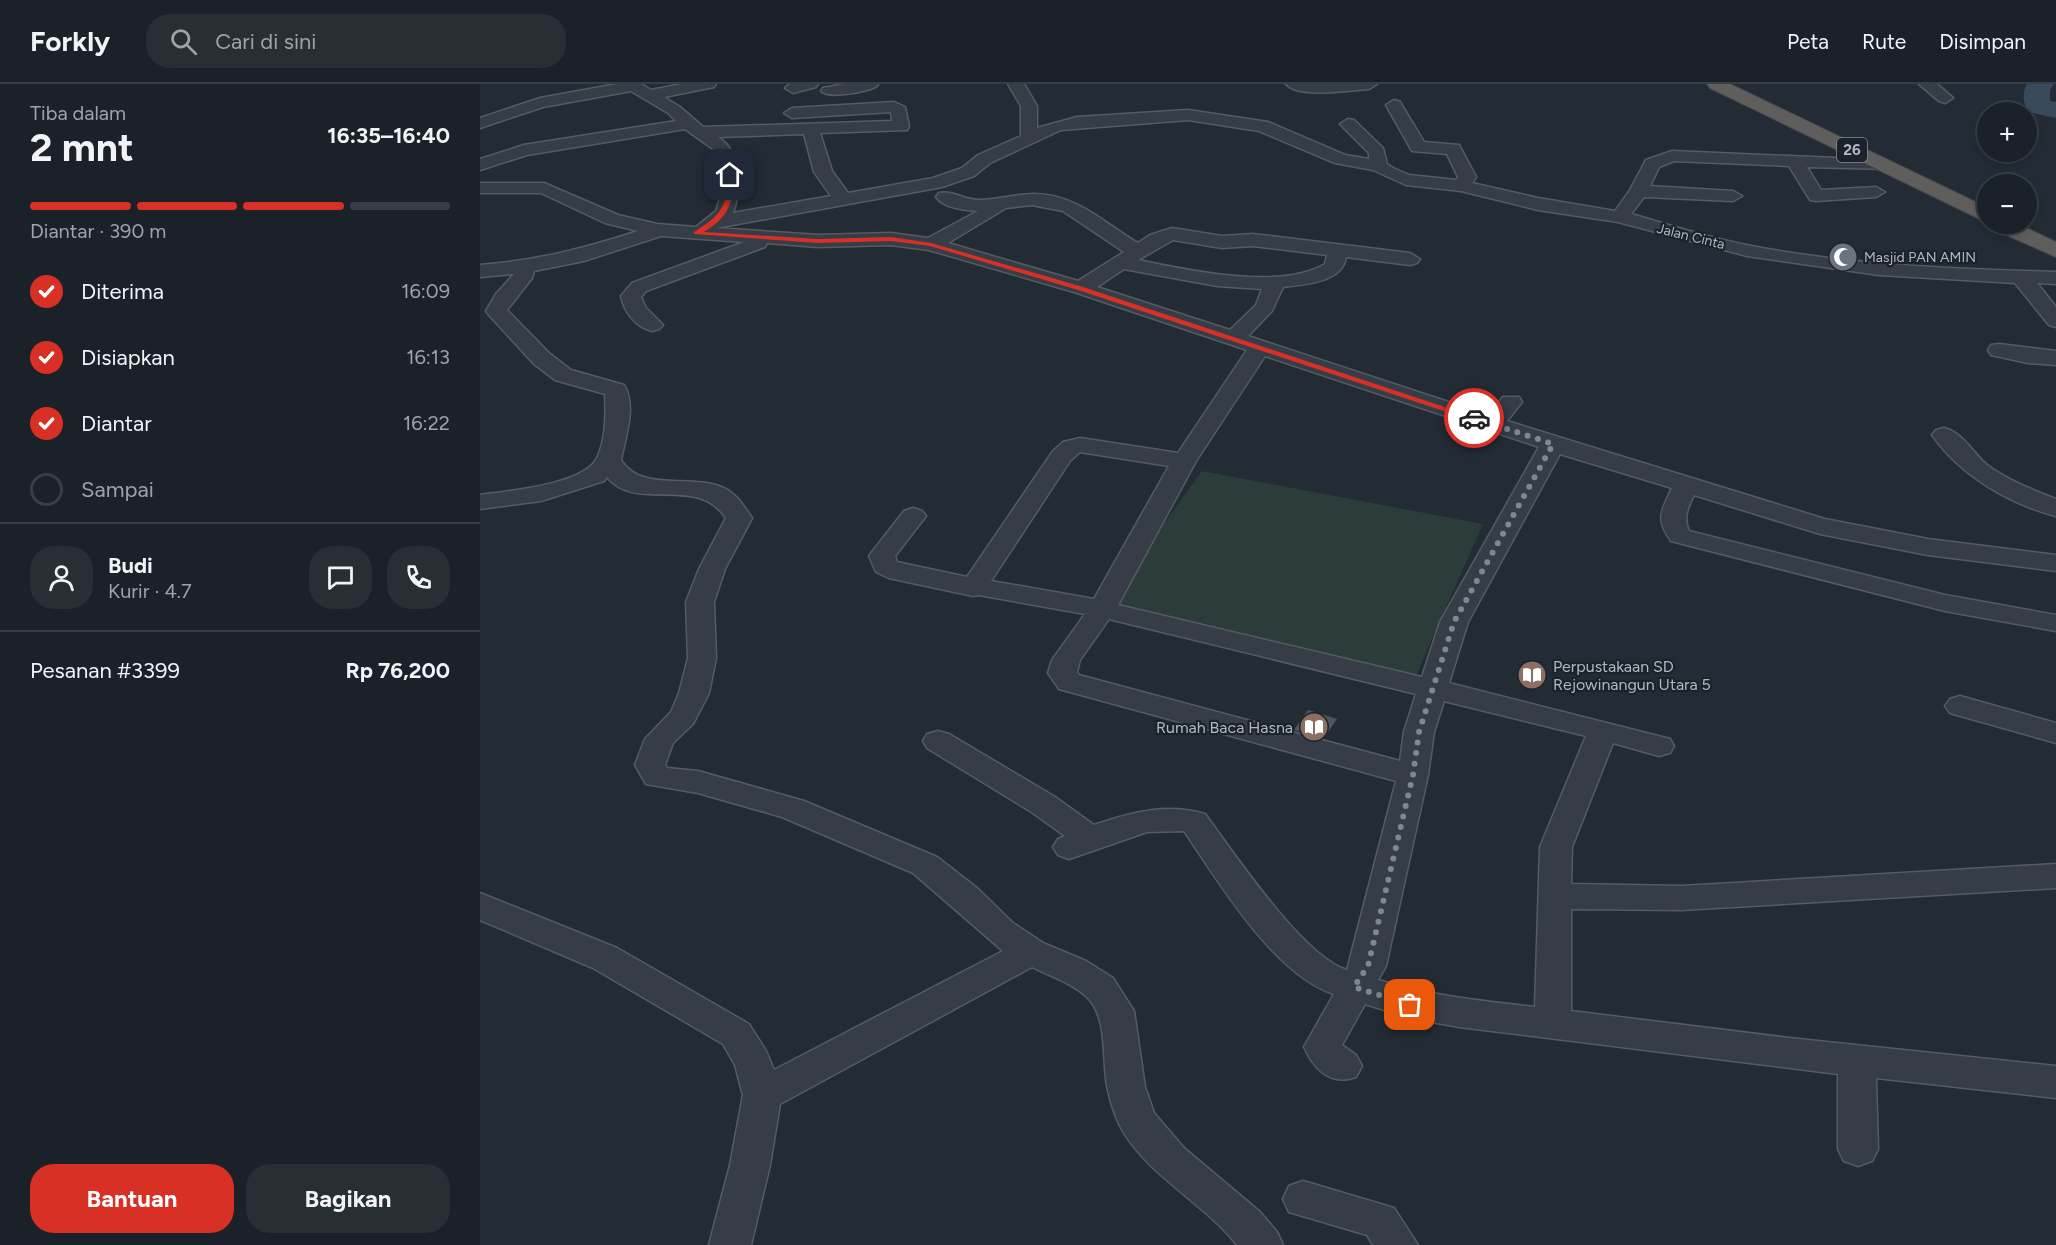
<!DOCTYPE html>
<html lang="id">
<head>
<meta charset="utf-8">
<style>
	:root { --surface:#1a2128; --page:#272e34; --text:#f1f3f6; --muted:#9fa3a8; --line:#383e45; --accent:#d93025 }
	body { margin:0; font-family:Figtree,sans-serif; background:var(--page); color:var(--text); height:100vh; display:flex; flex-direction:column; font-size:22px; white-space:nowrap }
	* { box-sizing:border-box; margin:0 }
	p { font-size:20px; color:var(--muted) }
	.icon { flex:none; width:33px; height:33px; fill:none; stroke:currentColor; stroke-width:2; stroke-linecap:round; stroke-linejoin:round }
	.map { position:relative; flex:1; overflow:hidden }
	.details { display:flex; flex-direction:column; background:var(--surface); width:480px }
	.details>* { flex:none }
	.buttons { position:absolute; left:1497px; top:18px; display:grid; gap:12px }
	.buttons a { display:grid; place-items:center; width:60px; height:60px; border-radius:50%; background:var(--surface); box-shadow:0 3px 9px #0003,0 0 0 2px var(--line); font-size:30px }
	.pin { position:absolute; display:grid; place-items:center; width:51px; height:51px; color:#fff; margin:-26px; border-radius:12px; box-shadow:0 3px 9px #0006 }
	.courier { position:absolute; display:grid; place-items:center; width:60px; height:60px; margin:-30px; border:4px solid #d93025; border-radius:50%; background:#fff; color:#222; box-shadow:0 2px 8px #0007 }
	.overview em { font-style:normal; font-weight:700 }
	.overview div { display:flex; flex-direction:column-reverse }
	.overview { display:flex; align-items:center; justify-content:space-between; height:102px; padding:0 30px }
	h1 { font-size:39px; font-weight:700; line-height:45px }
	.bar { display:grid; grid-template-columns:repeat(4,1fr); gap:9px 6px; align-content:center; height:72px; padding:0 30px }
	.bar i { height:8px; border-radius:4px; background:var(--line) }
	.bar .active { background:var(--accent) }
	.bar p { grid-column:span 4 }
	.line { display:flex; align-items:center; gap:15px; padding:0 30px; border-top:2px solid var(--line) }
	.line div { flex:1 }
	.round { display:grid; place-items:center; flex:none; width:63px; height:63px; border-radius:24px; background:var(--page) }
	ol { padding:0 30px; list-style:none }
	li { display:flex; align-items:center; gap:18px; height:66px }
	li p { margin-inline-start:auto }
	li .icon { padding:6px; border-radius:50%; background:var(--accent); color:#fff; stroke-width:4 }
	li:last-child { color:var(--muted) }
	li i { width:33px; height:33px; border:3px solid var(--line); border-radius:50% }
	.action { display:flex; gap:12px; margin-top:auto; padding:12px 30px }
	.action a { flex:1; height:69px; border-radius:24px; background:var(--accent); color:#fff; font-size:24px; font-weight:700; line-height:69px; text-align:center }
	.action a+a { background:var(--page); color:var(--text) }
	header { display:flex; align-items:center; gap:36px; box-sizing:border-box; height:84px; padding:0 30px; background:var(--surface); border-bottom:2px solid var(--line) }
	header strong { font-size:28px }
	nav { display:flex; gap:33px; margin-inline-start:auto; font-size:21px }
	.search { width:420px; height:54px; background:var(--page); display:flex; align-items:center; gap:15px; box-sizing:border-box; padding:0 21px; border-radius:24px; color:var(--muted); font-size:22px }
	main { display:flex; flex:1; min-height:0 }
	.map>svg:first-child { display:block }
	.green { fill:#2b3c3b }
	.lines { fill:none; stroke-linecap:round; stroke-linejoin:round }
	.river { fill:#3a4a5c; fill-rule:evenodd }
	.building { fill:#4c5660 }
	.minor-casing { stroke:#545b63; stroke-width:3 }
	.trunk-casing { stroke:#414850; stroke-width:2 }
	.minor { fill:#363d46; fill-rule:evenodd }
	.trunk { fill:#605e5d; fill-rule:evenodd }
	.route { fill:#d93025 }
	.done { stroke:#7f8791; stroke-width:6; stroke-dasharray:0 10.8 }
	.labels { text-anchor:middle; stroke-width:4.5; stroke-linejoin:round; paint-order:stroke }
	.far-street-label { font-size:14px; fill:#b1b8c2; stroke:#1c222a }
	.far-poi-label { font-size:14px; fill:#b1b8c2; stroke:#1c222a; text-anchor:start }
	.shield { fill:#1c222a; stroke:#848b94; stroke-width:1.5 }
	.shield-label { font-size:15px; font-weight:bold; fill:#b1b8c2 }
	.poi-label { font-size:16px; fill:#b1b8c2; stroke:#1c222a; text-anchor:start }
</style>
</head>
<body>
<header>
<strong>Forkly</strong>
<div class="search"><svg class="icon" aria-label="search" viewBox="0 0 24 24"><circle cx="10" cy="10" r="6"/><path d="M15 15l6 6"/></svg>Cari di sini</div>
<nav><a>Peta</a><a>Rute</a><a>Disimpan</a></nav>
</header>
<main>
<section class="details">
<div class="overview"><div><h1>2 mnt</h1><p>Tiba dalam</p></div><em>16:35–16:40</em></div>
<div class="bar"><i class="active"></i><i class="active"></i><i class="active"></i><i></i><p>Diantar · 390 m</p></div>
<ol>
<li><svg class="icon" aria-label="check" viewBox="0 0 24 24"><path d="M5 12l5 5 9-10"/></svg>Diterima<p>16:09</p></li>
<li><svg class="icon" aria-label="check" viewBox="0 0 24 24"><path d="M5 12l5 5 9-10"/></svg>Disiapkan<p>16:13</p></li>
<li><svg class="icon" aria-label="check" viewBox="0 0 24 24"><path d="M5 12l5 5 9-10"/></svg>Diantar<p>16:22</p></li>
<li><i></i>Sampai</li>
</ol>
<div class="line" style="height:108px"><a class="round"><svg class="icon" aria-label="person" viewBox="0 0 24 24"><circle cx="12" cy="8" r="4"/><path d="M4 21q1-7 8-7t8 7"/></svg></a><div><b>Budi</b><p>Kurir · 4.7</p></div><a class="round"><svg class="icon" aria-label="chat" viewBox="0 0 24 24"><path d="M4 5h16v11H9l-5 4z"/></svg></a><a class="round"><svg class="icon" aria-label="phone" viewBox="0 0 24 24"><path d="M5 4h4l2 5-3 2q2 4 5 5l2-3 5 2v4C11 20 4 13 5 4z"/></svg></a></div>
<div class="line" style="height:78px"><div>Pesanan #3399</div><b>Rp 76,200</b></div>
<div class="action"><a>Bantuan</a><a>Bagikan</a></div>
</section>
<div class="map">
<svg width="1576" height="1161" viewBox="0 0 1576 1161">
	<rect width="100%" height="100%" fill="#232c35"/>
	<polygon class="green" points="722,387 1003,440 936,591 624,523"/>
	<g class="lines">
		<path class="river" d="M 1547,0 L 1574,0 L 1570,6 L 1570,17 L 1576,18 L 1576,34 L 1548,28 C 1543,20 1542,8 1547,0 Z"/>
	</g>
	<polygon class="building" points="828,626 857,635 844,654 814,646"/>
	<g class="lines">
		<g class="minor-casing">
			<g id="minor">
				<path d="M 137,0 L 161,0 L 171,6 L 202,0 L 236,0 L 234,3 L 184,13 L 200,23 L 223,43 L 412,37 L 411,28 L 312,34 L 304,29 L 312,24 L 414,18 L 425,23 L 429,42 L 427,46 L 340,49 L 352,87 L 368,109 L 453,94 L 482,84 L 498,71 L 541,52 L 541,22 L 528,0 L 544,0 L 557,22 L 557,44 L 597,33 L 708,26 L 788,38 L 865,71 L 889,75 L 889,69 L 860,40 L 868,35 L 874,36 L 903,64 L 907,80 L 913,84 L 929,91 L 976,96 L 978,93 L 967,70 L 932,67 L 906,21 L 914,16 L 920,18 L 944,58 L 979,61 L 996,93 L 992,99 L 1058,114 L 1135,127 L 1150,106 L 1166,76 L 1192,67 L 1402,76 L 1411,81 L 1408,85 L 1327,83 L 1341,106 L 1396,103 L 1405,108 L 1396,113 L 1336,117 L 1330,116 L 1309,82 L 1194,77 L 1179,83 L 1170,102 L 1253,107 L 1262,112 L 1253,117 L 1164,113 L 1151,130 C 1190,141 1227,153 1266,161 C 1368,181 1472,185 1576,188 L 1576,200 L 1557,199 L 1576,223 L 1576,243 L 1569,241 L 1535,199 L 1399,191 L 1267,172 L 1138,138 L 1058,126 L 981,107 L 926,101 L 893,86 L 855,79 L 779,47 L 708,36 L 581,46 L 510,79 L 494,92 L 462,103 L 236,144 L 338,151 L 411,149 L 448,154 L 498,127 C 484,126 464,124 456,113 L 459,109 C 472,106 485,116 499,116 C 517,116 536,110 554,110 C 596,110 624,139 658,159 L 670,151 L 692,144 L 742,152 L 773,150 L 930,169 L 940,175 L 937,179 L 930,181 L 866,173 C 863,198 823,201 803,203 L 792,227 L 768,252 L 1008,331 L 1023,313 L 1039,313 L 1042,318 L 1027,337 L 1345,435 L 1448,455 L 1576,471 L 1576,487 L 1448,471 L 1340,450 L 1214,411 C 1208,423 1203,434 1209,447 L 1465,511 L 1576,531 L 1576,547 L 1465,527 L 1191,457 C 1175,435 1181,427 1192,404 L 1080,370 L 988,538 L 969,599 L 1190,655 L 1194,662 L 1190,669 L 1179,672 L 1133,659 L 1092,763 L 1091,800 L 1202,802 L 1576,780 L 1576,804 L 1202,826 L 1091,825 L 1091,927 L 1309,954 L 1576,982 L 1576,1014 L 1396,994 L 1398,1065 L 1392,1077 L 1378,1082 L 1364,1077 L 1358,1065 L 1358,990 L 979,943 L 930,934 L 885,920 L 862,961 L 876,971 L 882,982 L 876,993 C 850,1002 834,985 824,963 L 854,910 C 794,891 739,798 704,747 L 667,748 L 589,775 L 578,771 L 573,763 L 578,755 L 585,752 L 553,729 L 447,664 L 443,657 L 447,650 L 458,647 L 469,650 L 575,713 L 614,741 C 652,728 687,719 725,730 C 754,769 823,873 867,886 L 916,697 L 579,605 L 568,589 L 572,576 L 605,530 L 499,511 L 493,512 L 409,494 L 396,488 L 389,472 L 424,427 L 433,424 L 442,427 L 446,432 L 415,472 L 417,478 L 487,493 L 573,367 L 583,358 L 600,354 L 698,369 L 767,266 L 594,208 L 449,166 L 411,161 L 338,163 L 287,159 L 285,163 L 166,207 L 161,213 L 166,224 L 183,241 L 179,245 L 172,247 C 156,243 144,228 141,212 L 152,199 L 264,158 L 181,152 L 104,177 L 54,187 L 52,194 L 27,226 L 70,270 L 91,286 L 144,301 C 157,321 145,355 141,376 C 161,409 212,389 244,404 C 257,410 264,423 272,434 L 245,485 L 234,518 L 236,574 L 229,609 L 213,640 L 193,659 L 185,681 L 187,684 L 218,687 L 324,717 L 457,773 L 497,804 L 533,839 L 563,859 L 606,877 L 633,894 L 654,927 L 665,1003 L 674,1029 L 704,1064 L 780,1128 L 797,1148 L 803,1161 L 757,1161 C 724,1119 673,1095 644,1049 C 636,1036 630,1017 627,1002 C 622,975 628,935 608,914 C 594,900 570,892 552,883 L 300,1020 L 290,1081 L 271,1161 L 229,1161 L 250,1081 L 263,1011 L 255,981 L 243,960 L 113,884 L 0,836 L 0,809 L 137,864 L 269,940 L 286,967 L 294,986 L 523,867 L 433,789 L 302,733 L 218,709 L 166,700 L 155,681 L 165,655 L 191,628 L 199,609 L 208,574 L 206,518 L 219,485 L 246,434 C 217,390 156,429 127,393 L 124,397 L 61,417 L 0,425 L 0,411 C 27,407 104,401 117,374 C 126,356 126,329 125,310 L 75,296 L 54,280 L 9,231 L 6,227 L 16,210 L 34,190 L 0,193 L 0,181 C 58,176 103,165 158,147 L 125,139 L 61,109 L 0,109 L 0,99 L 64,99 L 138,131 L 177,140 L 216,143 L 236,127 L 240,114 L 241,83 L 233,65 L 205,45 L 47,71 L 0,86 L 0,75 L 44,61 L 196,37 L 188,29 L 151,7 L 63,23 L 0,44 L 0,34 L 60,14 ZM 324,50 L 334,88 L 351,112 L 253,129 C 262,102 263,70 238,53 ZM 552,121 L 583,127 L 644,168 L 598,197 L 468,159 L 526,124 ZM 693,156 L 742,164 L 773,162 L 847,171 L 845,180 C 800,207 707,186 658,176 ZM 644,185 L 737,202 L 782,205 L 776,221 L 750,246 L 617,203 ZM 785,272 L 1059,363 L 960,538 L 942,593 L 638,521 L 716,377 ZM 600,368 L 689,382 L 614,515 L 511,497 L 590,377 ZM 629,535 L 936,610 L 924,648 L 920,677 L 599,591 L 597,588 L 600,576 ZM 964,617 L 1106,652 L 1060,763 L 1055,923 C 1002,917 950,912 898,896 L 906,882 L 948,691 L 954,648 Z"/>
				<polygon points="310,0 338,0 336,3 313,9 305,4"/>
				<path d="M 364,0 L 397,0 L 398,1 C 391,8 348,15 341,7 L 343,4 Z"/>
				<path d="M 806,0 L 897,0 L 889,5 C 870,6 819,15 806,0 Z"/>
				<polygon points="1439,0 1457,0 1473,14 1465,19 1459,17"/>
				<polygon points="1519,260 1576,267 1576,281 1548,279 1511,271 1508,266 1511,261"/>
				<path d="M 1464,344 C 1482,348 1493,369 1507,381 C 1527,396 1553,406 1576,415 L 1576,432 C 1529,420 1480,391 1452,351 L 1456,346 Z"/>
				<polygon points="1480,612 1576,639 1576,659 1470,629 1465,622 1470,615"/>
				<polygon points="823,1097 914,1124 938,1161 893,1161 887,1151 809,1128 803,1115 809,1102"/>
			</g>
		</g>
		<g class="trunk-casing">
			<g id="trunk">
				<polygon points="1227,0 1250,0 1508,124 1508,139 1230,4"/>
				<polygon points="1510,140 1538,140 1576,158 1576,173 1513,145"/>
			</g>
		</g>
		<use href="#minor" class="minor"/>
		<use href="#trunk" class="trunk"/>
	</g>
	<path class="route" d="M 250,90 L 253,91 C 254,120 248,133 224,148 L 338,155 L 411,153 L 451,159 L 603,203 L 998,334 L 991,336 L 598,206 L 450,162 L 411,157 L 338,159 L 214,150 L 214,148 C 240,132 248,123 247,91 Z"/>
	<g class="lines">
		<polyline class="done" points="930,921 874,903 888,882 933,691 939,648 974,538 1073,360 994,334"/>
	</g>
	<defs>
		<g id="mosque-disc" transform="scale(1.5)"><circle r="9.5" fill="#6b7280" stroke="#1c222a"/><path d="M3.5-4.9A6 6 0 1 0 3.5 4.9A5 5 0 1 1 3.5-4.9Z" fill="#fff"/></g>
		<g id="library-disc" transform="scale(1.5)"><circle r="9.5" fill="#8d6e63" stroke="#1c222a"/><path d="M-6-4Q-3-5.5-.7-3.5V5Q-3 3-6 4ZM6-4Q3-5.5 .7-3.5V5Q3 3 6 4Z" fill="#fff"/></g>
	</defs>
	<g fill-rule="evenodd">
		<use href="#mosque-disc" x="1363" y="173"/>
		<use href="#library-disc" x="1052" y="591"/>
		<use href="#library-disc" x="834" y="643"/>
	</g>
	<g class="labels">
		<g class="far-street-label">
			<text transform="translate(1211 152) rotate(14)" y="5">Jalan Cinta</text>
		</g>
		<g class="far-poi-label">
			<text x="1384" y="178">Masjid PAN AMIN</text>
		</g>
		<rect class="shield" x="1357" y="54" width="30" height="24" rx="4.5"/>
		<g class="shield-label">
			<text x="1372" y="71">26</text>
		</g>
		<g class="poi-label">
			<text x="1073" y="588">Perpustakaan SD<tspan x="1073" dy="18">Rejowinangun Utara 5</tspan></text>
			<text x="813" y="649" text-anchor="end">Rumah Baca Hasna</text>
		</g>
	</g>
</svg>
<div class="buttons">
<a>+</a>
<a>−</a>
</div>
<div class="pin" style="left:930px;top:921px;background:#ea580c"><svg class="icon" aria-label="bag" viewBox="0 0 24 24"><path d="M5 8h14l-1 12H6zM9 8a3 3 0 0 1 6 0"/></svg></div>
<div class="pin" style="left:250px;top:91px;background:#1f2937"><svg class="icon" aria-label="home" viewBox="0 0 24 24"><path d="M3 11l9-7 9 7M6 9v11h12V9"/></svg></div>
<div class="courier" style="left:994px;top:334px"><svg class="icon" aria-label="car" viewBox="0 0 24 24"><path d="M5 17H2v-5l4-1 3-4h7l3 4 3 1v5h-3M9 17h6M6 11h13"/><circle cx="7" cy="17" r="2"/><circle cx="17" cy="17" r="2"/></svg></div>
</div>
</main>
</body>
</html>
